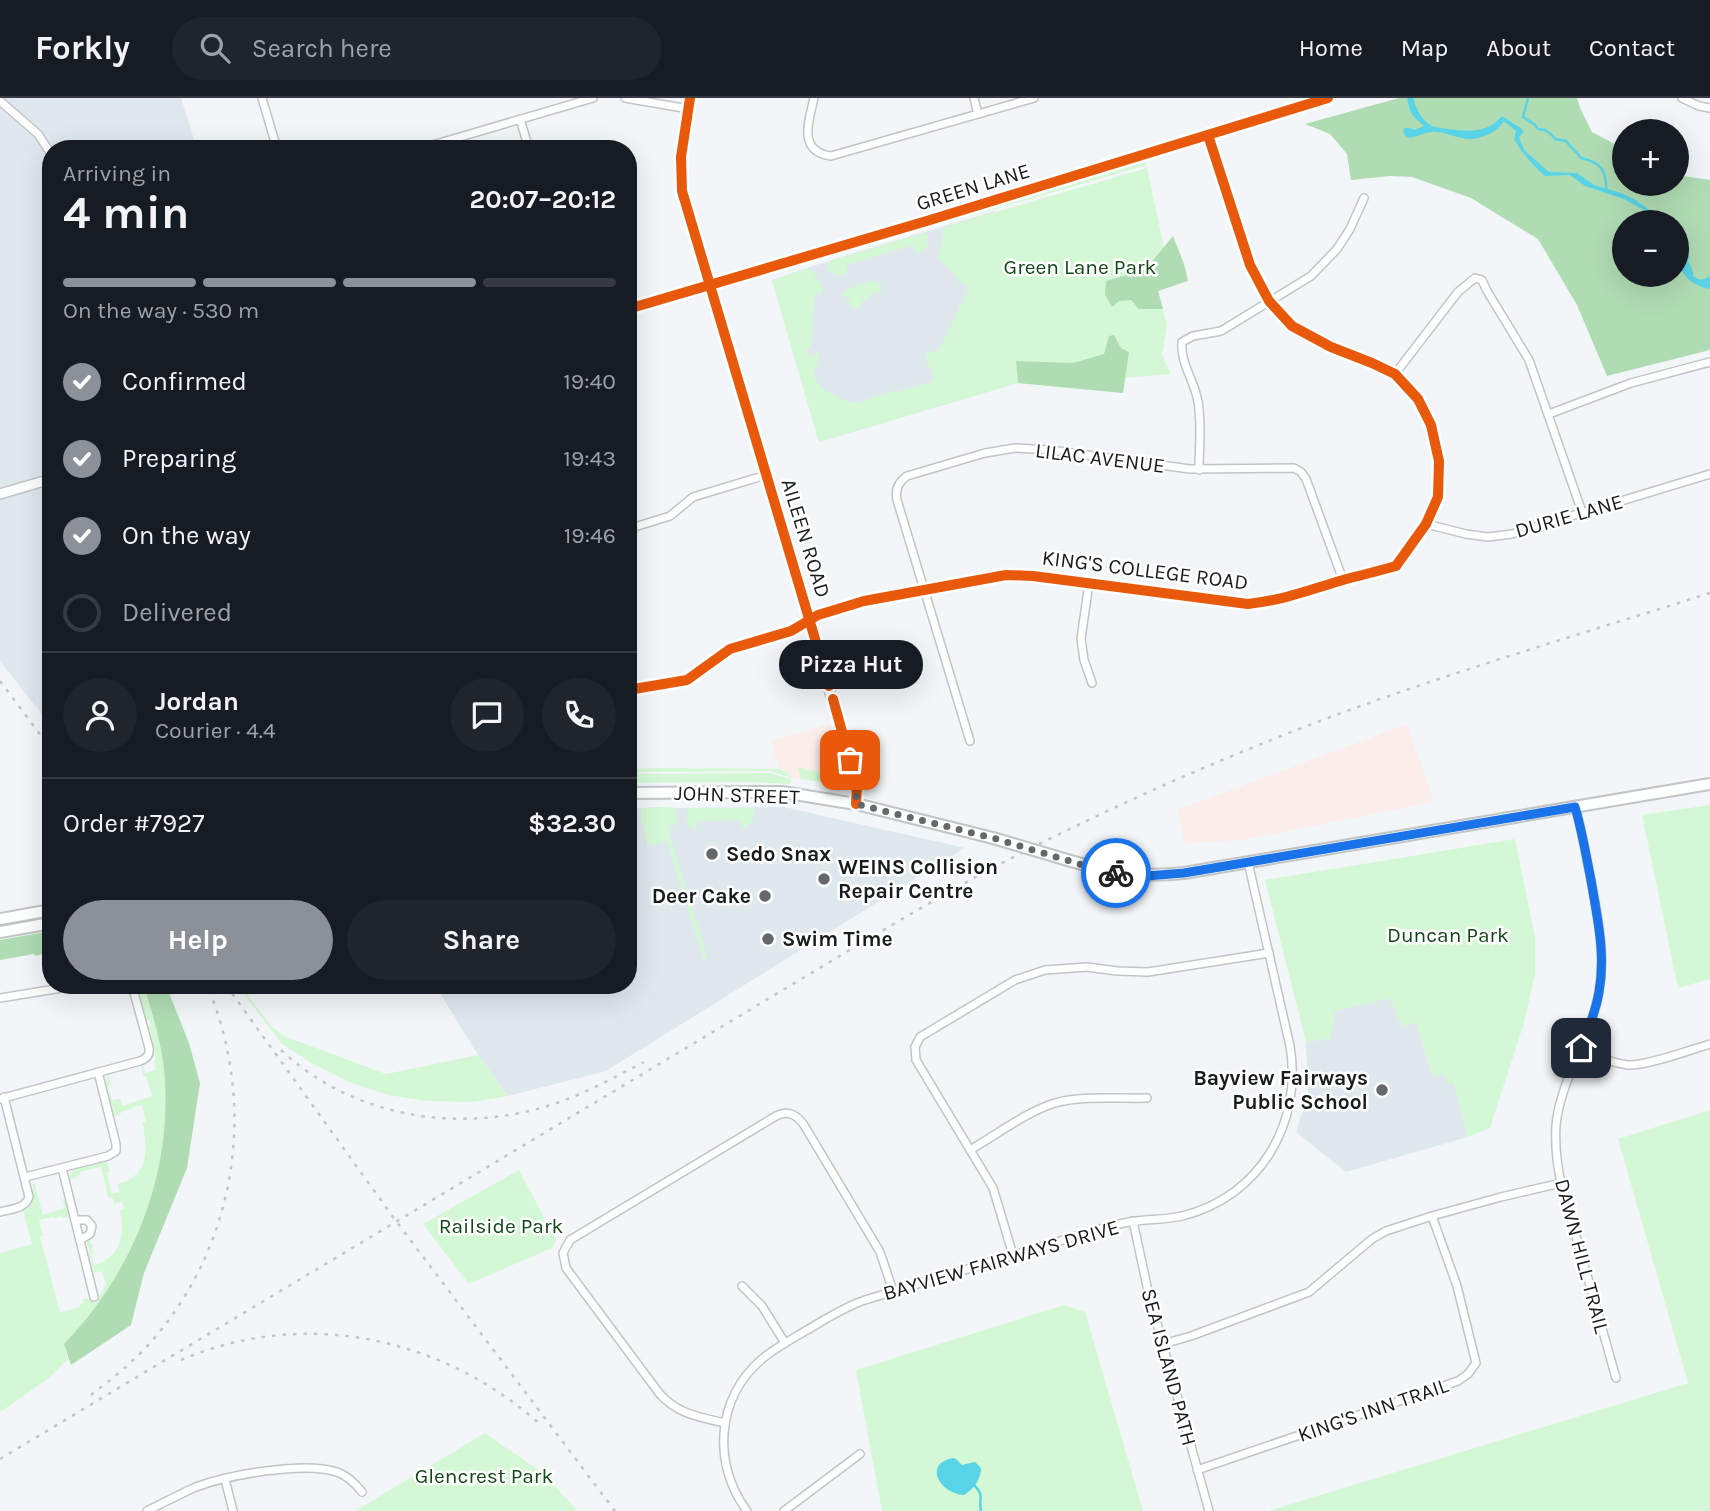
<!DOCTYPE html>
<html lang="en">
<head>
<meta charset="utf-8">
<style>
	:root { --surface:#171b24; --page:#20242c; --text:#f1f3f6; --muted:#9ea1a6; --line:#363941; --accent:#8c9099 }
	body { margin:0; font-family:Karla,sans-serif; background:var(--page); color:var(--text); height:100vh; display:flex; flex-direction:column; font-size:26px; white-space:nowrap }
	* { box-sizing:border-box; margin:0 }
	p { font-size:23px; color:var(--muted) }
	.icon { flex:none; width:38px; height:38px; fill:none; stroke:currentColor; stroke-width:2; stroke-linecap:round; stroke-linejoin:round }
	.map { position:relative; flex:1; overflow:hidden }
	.details { position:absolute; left:42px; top:42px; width:595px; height:854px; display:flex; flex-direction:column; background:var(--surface); border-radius:28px; box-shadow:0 7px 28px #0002 }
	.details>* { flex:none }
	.buttons { position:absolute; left:1612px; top:21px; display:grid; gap:14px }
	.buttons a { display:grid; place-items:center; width:77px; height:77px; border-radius:50%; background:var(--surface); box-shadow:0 7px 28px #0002; font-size:35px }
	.pin { position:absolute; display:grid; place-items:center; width:60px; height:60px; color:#fff; margin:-30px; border-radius:14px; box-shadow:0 4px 10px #0006 }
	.courier { position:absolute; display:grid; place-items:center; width:70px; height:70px; margin:-35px; border:5px solid #1a73e8; border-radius:50%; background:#fff; color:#222; box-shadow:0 2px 9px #0007 }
	.bubble { position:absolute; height:49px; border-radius:24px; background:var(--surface); box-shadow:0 7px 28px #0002; font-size:23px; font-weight:700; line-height:49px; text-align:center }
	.head em { font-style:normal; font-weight:700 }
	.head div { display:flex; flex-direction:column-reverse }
	.head { display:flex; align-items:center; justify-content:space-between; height:119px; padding:0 21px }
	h1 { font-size:46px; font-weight:700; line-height:52px }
	.bar { display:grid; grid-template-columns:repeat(4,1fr); gap:10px 7px; align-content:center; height:84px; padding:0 21px }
	.bar i { height:9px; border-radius:5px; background:var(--line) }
	.bar .current { background:var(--accent) }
	.bar p { grid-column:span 4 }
	.line { display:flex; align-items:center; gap:18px; padding:0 21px; border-top:2px solid var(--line) }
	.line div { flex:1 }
	.round { display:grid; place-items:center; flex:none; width:74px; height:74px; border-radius:37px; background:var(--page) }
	ol { padding:0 21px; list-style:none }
	li { display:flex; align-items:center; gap:21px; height:77px }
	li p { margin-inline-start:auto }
	li .icon { padding:7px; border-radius:50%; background:var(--accent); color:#fff; stroke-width:4 }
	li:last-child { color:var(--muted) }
	li i { width:38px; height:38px; border:4px solid var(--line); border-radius:50% }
	.action { display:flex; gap:14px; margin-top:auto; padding:14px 21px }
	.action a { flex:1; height:80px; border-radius:42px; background:var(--accent); color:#fff; font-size:28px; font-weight:700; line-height:80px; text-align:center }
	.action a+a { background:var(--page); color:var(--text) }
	header { display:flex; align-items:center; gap:42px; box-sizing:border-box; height:98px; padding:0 35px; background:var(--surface); border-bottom:2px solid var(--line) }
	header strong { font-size:33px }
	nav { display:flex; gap:38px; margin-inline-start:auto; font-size:24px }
	.search { width:490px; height:63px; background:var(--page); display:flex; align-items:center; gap:18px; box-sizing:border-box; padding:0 24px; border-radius:38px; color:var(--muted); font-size:26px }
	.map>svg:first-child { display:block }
	.commercial { fill:#faedea }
	.built { fill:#dfe8ed }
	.green { fill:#d4f8d6 }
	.forest { fill:#b0dcb4; fill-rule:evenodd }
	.water { fill:#58d4e6 }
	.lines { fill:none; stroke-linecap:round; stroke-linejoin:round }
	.stream { stroke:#58d4e6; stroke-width:2.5 }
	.minor-casing { stroke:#c2c4c6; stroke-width:10 }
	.tertiary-casing { stroke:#c2c4c6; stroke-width:12 }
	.secondary-casing { stroke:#c2c4c6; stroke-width:14 }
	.minor { stroke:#fdfefe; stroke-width:7 }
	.tertiary { stroke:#fdfefe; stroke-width:9 }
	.secondary { stroke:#fdfefe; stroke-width:10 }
	.rail { stroke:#c4c5c5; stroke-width:2.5; stroke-dasharray:3.5 7; stroke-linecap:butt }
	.secondary-bridge-casing { stroke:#c2c4c6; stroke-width:14; stroke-linecap:butt }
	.secondary-bridge { stroke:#fdfefe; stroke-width:10 }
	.cycleway-casing { stroke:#fff; stroke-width:15 }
	.cycleway { stroke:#e8590c; stroke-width:10 }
	.done { stroke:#65686a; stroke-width:7; stroke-dasharray:0 12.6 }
	.route { stroke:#1a73e8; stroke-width:9 }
	.poi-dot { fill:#65686a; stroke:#fff; stroke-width:2.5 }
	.labels { text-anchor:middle; stroke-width:5; stroke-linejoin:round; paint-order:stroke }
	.street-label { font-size:21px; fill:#191c1d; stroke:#fff }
	.park-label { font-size:21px; fill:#124717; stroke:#fff }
	.poi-label { font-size:21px; font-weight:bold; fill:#191c1d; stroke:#fff; text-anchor:start }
</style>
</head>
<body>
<header>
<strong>Forkly</strong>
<div class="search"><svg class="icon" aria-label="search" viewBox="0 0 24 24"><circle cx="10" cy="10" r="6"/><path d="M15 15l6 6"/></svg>Search here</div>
<nav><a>Home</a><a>Map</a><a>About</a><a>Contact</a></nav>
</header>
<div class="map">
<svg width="1710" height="1413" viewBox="0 0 1710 1413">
	<rect width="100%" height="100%" fill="#f3f6f8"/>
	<g class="commercial">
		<polygon points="833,625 847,679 845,687 791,680 781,676 771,643"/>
		<polygon points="1407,626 1434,704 1249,741 1185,746 1177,712"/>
	</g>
	<g class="built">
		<polygon points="0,0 181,0 197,51 51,51 51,628 0,563"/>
		<polygon points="995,113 1018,285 819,344 772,182 828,163"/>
		<polygon points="660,709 670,710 784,709 965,750 606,973 508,998 478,957 435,887 628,887 628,711"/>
		<polygon points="1390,900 1403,929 1416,924 1433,979 1444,975 1454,985 1468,1039 1346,1074 1296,1034 1308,996 1306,944 1330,940 1334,913"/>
	</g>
	<g class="green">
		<polygon points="1146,64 1147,67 943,126 946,123"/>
		<path d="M 1147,70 L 1167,164 L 1156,183 L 1167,227 L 1162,257 L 1171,276 L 1125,280 L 1123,295 L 1018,285 L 819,344 L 772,182 L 810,170 L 822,189 L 822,196 L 814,196 L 811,248 L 805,253 L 813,259 L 817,254 L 819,254 L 818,264 L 813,276 L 821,290 L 848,304 L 857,305 L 895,292 L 896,294 L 935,283 L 925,257 L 939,251 L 969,190 L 958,183 L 953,174 L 937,159 C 944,149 941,140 944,129 Z"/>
		<path d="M 925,135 L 928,139 L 927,149 L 916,156 L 913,147 L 846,167 L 848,175 C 838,178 834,178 827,170 L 828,163 Z"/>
		<polygon points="873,183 881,187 883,194 880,193 870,196 867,202 863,201 858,211 848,206 851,201 842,198 843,193"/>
		<polygon points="837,642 847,679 845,687 801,681 798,669 833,678 837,673 828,644"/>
		<polygon points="668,670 779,671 788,675 791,680 770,673 628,674 628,671"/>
		<polygon points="770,675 791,681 791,684 789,686 751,684 628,685 628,676"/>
		<polygon points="1710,707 1710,881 1678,890 1642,717"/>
		<polygon points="660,709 675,710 675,712 677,727 669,728 668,732 707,859 703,860 667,743 648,748 641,722 641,710"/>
		<path d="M 689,710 L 753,710 C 756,719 752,729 742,730 L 741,722 L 697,723 L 696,731 C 685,730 686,719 689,710 Z"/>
		<polygon points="1515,741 1535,839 1535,877 1523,928 1490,1030 1468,1039 1454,985 1448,987 1444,975 1433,979 1416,924 1403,929 1390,900 1335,913 1330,940 1306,944 1265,782"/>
		<path d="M 137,887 L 144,887 C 153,919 164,952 165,986 C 169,1054 150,1120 116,1179 C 108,1191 102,1204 93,1215 C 84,1226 74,1236 64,1246 L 68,1261 L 48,1281 L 0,1314 L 0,1155 L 32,1146 L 23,1113 C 36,1107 32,1096 33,1085 L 34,1084 L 43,1117 L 65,1110 L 63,1103 L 65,1102 L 69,1119 L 63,1120 L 62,1118 L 54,1121 L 53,1119 L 39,1122 L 43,1138 L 40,1139 L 60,1214 L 81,1209 L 80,1206 L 84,1205 L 83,1201 L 90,1201 L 95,1205 L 106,1187 L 102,1173 L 94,1175 L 87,1144 L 89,1142 L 93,1149 L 91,1150 L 94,1154 L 91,1156 L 94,1167 C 121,1159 125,1137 120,1112 L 124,1111 L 122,1104 L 114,1106 L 112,1099 L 108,1099 L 101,1069 L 80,1074 L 80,1077 L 77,1078 L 77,1080 L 70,1082 C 69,1076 72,1073 76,1071 L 107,1063 L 110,1073 L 107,1075 L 112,1095 L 119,1094 L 118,1086 C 150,1077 148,1050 142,1024 L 146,1023 L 142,1007 L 131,1010 L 131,1011 L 121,1014 L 120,1017 L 114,1018 L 106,983 L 109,977 L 111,987 L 108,988 L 112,1002 L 120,1001 L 122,1008 L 152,998 L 146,978 L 143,978 L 141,968 L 143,967 L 145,975 L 156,972 L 154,964 L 156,961 L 148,929 L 151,927 L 150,922 L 146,923 Z"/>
		<polygon points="237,887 240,887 272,929 284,938 386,976 478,957 508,998 472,1004 427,1003 388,997 349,984 313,966 282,946"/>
		<polygon points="1710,1012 1710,1413 1268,1413 1688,1285 1618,1041"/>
		<polygon points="519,1072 556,1142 552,1150 469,1186 423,1126"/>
		<polygon points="1064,1207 1085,1214 1143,1413 882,1413 856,1272"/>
		<polygon points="485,1335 541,1374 578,1413 355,1413"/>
	</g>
	<g class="forest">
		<path d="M 1399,0 L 1577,0 L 1581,12 L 1592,34 L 1624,51 L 1624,86 L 1676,86 L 1677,77 L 1710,82 L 1710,252 L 1607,278 L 1577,207 L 1538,141 L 1471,100 L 1412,79 L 1390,78 L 1351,82 L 1347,56 L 1330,36 L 1305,26 ZM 1624,124 L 1676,124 L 1676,177 L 1624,177 Z"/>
		<polygon points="1173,138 1184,166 1188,183 1158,193 1163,211 1139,211 1131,202 1119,203 1112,209 1105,197 1106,183 1146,171"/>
		<polygon points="1114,237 1121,250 1129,254 1123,295 1018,285 1016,263 1073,265 1104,256 1109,238"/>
		<polygon points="51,833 51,855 50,854 35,858 34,856 0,862 0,842"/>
		<path d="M 144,887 L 166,887 L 189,945 L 200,985 L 187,1070 L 144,1175 L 131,1227 L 71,1267 L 64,1246 C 131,1177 170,1082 165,986 C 164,952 153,919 144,887 Z"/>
	</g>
	<g class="water">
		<path d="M 1407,0 L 1413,0 C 1416,10 1422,23 1432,28 C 1437,30 1444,30 1449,31 C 1470,34 1487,35 1502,18 L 1522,31 L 1523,35 L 1519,39 L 1524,52 L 1549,74 L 1577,75 L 1594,87 L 1621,95 L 1634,101 L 1655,116 L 1665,118 L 1677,124 L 1680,130 L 1679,153 L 1684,154 L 1690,158 L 1688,162 L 1693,174 L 1693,178 C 1700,183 1703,182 1710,178 L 1710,189 L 1708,191 C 1672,181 1676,154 1676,124 L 1665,124 L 1624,101 L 1585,88 L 1570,77 L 1545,78 C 1532,67 1522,55 1514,41 L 1516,33 L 1505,24 L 1503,24 C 1498,34 1481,41 1470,41 C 1459,41 1448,35 1437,34 C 1428,33 1419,38 1410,40 L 1405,38 L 1403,33 L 1405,30 L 1410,30 L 1414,32 L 1424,28 L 1415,20 L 1410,13 Z"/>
		<path d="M 953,1360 L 956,1361 L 962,1367 L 975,1364 L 981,1370 C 981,1381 974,1391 964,1397 C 941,1396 922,1366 953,1360 Z"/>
	</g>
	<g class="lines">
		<g class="stream">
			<path d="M 1528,0 L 1523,19 L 1534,26 L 1538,31 L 1545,32 L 1551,36 L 1555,41 L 1566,43 C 1571,50 1577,54 1581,60 C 1600,64 1607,72 1606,92"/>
			<path d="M 975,1388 C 985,1398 978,1402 981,1413"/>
		</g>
		<g class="minor-casing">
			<g id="minor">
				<polyline points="262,0 277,51"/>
				<polyline points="625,0 689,11"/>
				<path d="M 814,0 C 809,23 797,53 831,58 L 1034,0"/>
				<polyline points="974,0 978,16"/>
				<polyline points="1682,0 1699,8 1710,10"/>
				<polyline points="0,3 38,36 51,56"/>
				<polyline points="520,21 529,51"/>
				<polyline points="419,51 593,0"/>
				<polyline points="1395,276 1458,194 1475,180 1482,182 1487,193 1529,262 1582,414"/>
				<polyline points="1549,316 1631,285 1710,264"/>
				<path d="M 1199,372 C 1199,350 1202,326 1198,304 C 1195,283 1180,266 1182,244 L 1193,238 L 1221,233 L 1311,178 L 1337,151 L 1350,131 L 1364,100"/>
				<polyline points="1426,426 1466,436 1488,439 1512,436 1710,376"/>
				<polyline points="628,431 670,418 693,399 766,377"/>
				<polyline points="1089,485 1081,541 1084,562 1092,585"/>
				<path d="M 628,592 L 687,582 L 730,551 L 791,533 L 818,517 L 864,503 L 1006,477 L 1033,478 L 1248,506 C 1284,502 1309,492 1343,482 C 1361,477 1379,473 1396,468 L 1426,426 L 1438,399 L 1439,363 L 1431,327 L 1418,301 L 1395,276 L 1372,265 L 1331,249 L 1292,228 L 1269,203 L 1250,167 L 1208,37"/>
				<path d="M 970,643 L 897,402 C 895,392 898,384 907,378 L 985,355 L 1015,350 L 1050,352 L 1190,371 L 1294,370 L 1301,374 L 1306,381 L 1343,482"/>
				<path d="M 1575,709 C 1582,731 1585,754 1590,777 C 1597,815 1606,855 1599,894 C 1591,940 1561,980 1556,1027 C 1555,1045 1557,1067 1561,1085 L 1616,1280"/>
				<polyline points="0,900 80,887"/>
				<path d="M 1581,950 C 1595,958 1612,965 1628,967 C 1647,968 1690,952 1710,946"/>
				<path d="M 0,1001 L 140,963 C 146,961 150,957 149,950 L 132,887"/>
				<path d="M 970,1052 C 996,1037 1026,1014 1055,1005 C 1083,997 1119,1001 1147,1000"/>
				<polyline points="62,1070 94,1199"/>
				<polyline points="25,1079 108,1058 116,1053 116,1046 98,974"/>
				<path d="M 0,1114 C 11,1111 25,1111 29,1099 L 4,999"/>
				<polyline points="75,1122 87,1122 92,1128 90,1136 80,1142"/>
				<polyline points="1133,1123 1148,1193 1209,1413"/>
				<polyline points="1013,1157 993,1090 916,962 915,949 920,939 1015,882 1045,872 1087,869 1117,873 1148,874 1269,855"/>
				<polyline points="742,1188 762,1208 785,1245"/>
				<polyline points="1163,1246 1191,1238 1309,1194 1372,1141 1386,1133 1432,1118 1501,1099 1561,1085"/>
				<path d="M 725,1325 C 699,1319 677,1316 659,1295 L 566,1170 L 563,1155 L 570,1142 L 776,1018 C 788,1012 796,1016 804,1027 L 880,1154 L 893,1193"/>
				<polyline points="1197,1372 1458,1283 1468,1276 1476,1265 1457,1188 1432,1118"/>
				<polyline points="225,1381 233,1413"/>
				<path d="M 147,1413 C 163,1405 180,1396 196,1389 C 228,1377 304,1363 337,1374 C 348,1378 355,1385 362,1394"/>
				<path d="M 747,1413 C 712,1366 716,1300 762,1261 C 775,1250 792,1241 807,1232 C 826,1221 844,1209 865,1202 C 941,1179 1017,1156 1093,1133 C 1105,1129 1117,1126 1129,1124 C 1147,1121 1165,1122 1182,1118 C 1260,1099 1303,1025 1290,948 L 1248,764"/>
				<polyline points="784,1413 860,1356"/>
			</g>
		</g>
		<g class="tertiary-casing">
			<g id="tertiary">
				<polyline points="690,0 681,59 682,93 842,635 857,688 856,706"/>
				<polyline points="628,211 930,122 1328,0"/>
				<polyline points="0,396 51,381"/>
			</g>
		</g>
		<g class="secondary-casing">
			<g id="secondary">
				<polyline points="628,695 782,694 856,706 993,740"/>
				<path d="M 1064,761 C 1108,774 1138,780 1184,775 L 1710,686"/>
				<polyline points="0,821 51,812"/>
				<polyline points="0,834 51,825"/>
			</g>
		</g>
		<use href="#minor" class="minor"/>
		<use href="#tertiary" class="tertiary"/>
		<use href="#secondary" class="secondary"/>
		<g class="rail">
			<polyline points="0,583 51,651"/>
			<polyline points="226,887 393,1119 615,1413"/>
			<path d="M 281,952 C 350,1017 451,1035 541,1010 C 577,1000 611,981 644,964"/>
			<path d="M 181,1262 C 304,1209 444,1239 542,1328"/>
			<path d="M 91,1297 C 112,1281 133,1264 151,1244 C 237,1146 258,1007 207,887"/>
			<path d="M 0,1361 L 853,850 C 895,825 938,800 981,776 C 1068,730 1158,688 1249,651 C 1399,589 1556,544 1710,495"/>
		</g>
		<g class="secondary-bridge-casing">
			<polyline id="secondary-bridge" points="993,740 1064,761"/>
		</g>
		<use href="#secondary-bridge" class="secondary-bridge"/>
		<g class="cycleway-casing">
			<g id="cycleway">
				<polyline points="690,0 681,59 682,93 829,588"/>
				<polyline points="628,211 930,122 1328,0"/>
				<path d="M 628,592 L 687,582 L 730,551 L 791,533 L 818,517 L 864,503 L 1006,477 L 1033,478 L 1248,506 C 1284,502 1309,492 1343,482 C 1361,477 1379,473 1396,468 L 1426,426 L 1438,399 L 1439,363 L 1431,327 L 1418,301 L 1395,276 L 1372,265 L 1331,249 L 1292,228 L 1269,203 L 1250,167 L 1208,37"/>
				<polyline points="833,601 857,688 856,706"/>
			</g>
		</g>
		<use href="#cycleway" class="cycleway"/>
	</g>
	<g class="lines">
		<polyline class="done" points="850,662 857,688 856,706 993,740 1096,771 1116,775"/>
		<path class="route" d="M 1116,775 L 1146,778 L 1184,775 L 1575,709 C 1582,733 1586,757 1591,782 C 1597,819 1606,856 1599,894 C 1596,913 1588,932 1581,950"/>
	</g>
	<g class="poi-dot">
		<circle cx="712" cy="756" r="7"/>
		<circle cx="824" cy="781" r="7"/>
		<circle cx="765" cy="798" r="7"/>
		<circle cx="768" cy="841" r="7"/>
		<circle cx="1382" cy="992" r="7"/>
	</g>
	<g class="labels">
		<g class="street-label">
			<text transform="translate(973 89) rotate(-17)" y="7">GREEN LANE</text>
			<text transform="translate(1100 360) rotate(7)" y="7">LILAC AVENUE</text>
			<text transform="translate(1569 418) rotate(-16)" y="7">DURIE LANE</text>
			<text transform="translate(806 440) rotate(73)" y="7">AILEEN ROAD</text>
			<text transform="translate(1145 472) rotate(7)" y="7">KING'S COLLEGE ROAD</text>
			<text transform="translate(737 697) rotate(2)" y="7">JOHN STREET</text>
			<text transform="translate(1582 1158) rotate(75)" y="7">DAWN HILL TRAIL</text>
			<text transform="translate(1001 1162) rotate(-16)" y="7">BAYVIEW FAIRWAYS DRIVE</text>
			<text transform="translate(1169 1269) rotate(75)" y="7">SEA ISLAND PATH</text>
			<text transform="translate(1373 1312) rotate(-19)" y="7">KING'S INN TRAIL</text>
		</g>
		<g class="park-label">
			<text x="1080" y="176">Green Lane Park</text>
			<text x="1448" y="844">Duncan Park</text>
			<text x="501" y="1135">Railside Park</text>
			<text x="484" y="1385">Glencrest Park</text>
		</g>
		<g class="poi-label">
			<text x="726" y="763">Sedo Snax</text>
			<text x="838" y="776">WEINS Collision<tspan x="838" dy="24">Repair Centre</tspan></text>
			<text x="751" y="805" text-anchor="end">Deer Cake</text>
			<text x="782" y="848">Swim Time</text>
			<text x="1368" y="987" text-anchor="end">Bayview Fairways<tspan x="1368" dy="24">Public School</tspan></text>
		</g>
	</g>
</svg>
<div class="buttons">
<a>+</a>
<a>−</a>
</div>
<div class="pin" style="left:850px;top:662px;background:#ea580c"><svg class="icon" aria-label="bag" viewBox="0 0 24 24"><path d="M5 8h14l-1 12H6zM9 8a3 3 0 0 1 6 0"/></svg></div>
<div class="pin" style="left:1581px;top:950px;background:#1f2937"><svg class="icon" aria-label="home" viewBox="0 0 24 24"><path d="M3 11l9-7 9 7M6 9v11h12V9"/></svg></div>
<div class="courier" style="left:1116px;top:775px"><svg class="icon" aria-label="bike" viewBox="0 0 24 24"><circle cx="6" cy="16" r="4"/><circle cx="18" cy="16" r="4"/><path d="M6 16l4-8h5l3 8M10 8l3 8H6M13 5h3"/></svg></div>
<div class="bubble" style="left:779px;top:542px;width:144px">Pizza Hut</div>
<section class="details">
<div class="head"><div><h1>4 min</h1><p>Arriving in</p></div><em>20:07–20:12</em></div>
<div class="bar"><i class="current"></i><i class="current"></i><i class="current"></i><i></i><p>On the way · 530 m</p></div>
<ol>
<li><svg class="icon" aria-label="check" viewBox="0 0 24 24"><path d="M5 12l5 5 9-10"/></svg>Confirmed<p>19:40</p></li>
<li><svg class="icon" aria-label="check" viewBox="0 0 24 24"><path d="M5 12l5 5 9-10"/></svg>Preparing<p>19:43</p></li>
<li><svg class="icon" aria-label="check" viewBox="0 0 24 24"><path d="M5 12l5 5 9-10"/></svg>On the way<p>19:46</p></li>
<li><i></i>Delivered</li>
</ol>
<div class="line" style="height:126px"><a class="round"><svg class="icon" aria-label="person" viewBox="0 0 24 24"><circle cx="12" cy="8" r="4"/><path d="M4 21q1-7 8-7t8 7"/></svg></a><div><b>Jordan</b><p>Courier · 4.4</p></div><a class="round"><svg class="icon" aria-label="chat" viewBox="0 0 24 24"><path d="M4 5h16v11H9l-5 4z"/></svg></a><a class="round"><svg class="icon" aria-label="phone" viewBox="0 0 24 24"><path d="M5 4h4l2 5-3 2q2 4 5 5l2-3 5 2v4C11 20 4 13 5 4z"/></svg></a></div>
<div class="line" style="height:91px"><div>Order #7927</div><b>$32.30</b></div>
<div class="action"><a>Help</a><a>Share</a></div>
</section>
</div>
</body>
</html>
